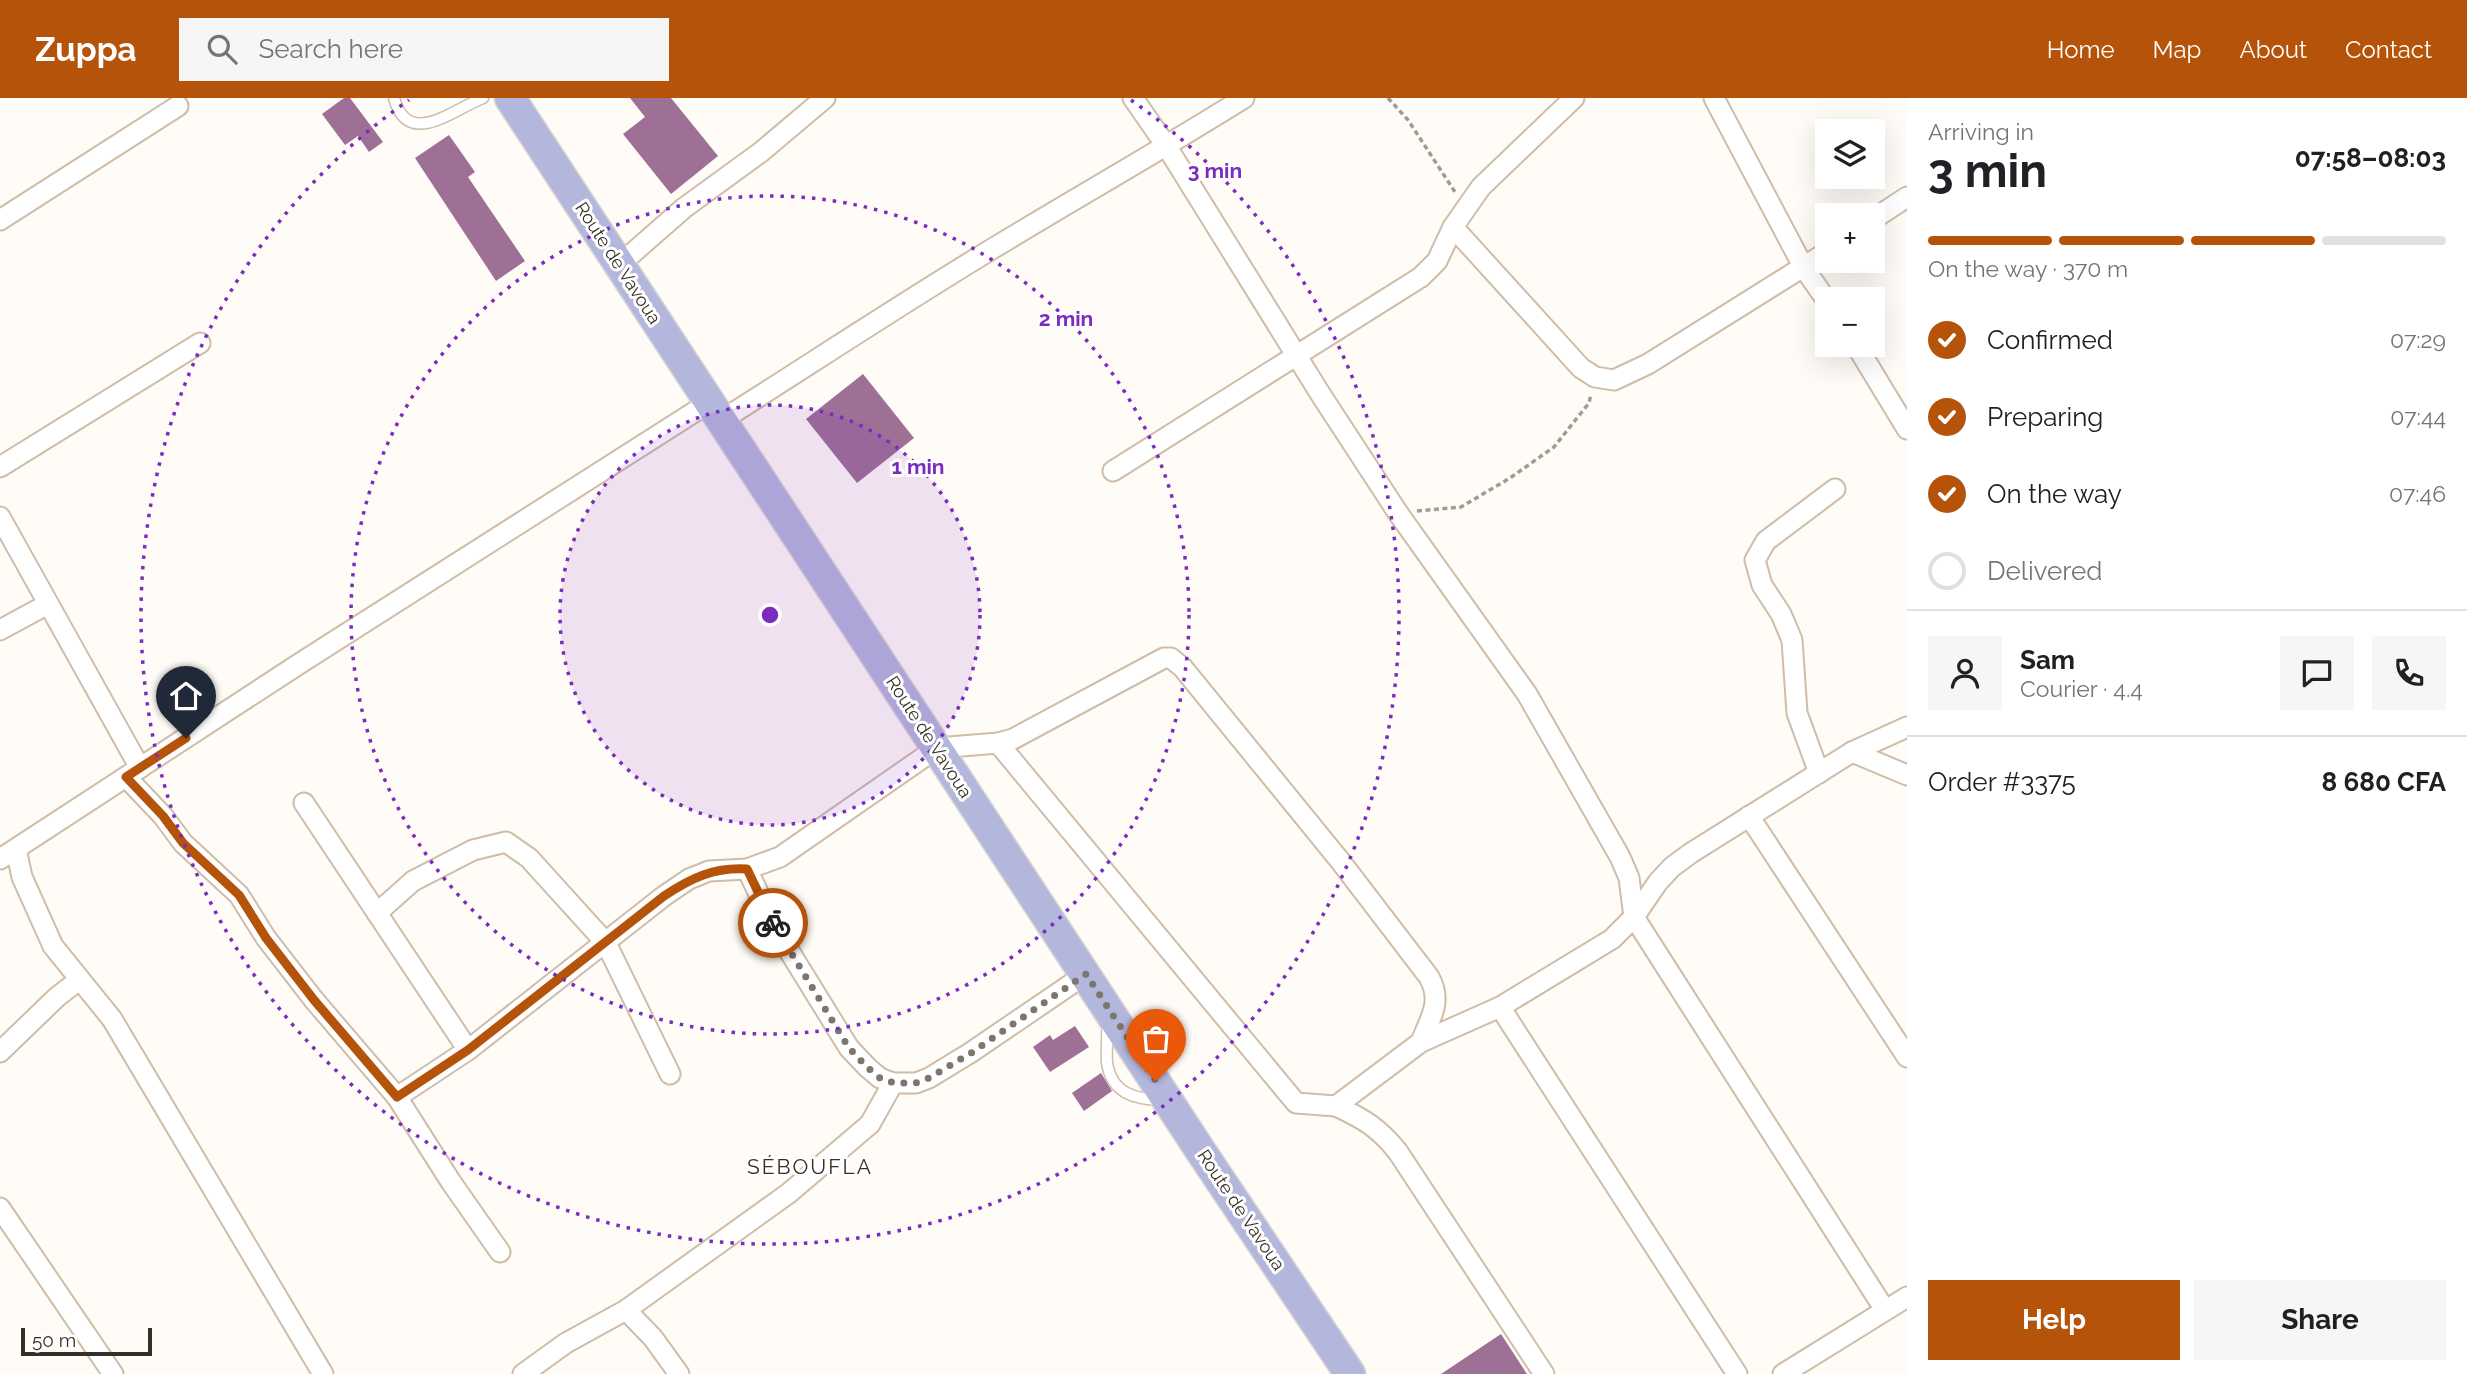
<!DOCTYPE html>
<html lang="en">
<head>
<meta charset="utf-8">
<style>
	:root { --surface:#fff; --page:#f6f6f6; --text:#202124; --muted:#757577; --line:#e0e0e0; --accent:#b45309 }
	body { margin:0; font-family:Raleway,sans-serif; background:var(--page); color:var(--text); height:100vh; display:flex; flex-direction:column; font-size:26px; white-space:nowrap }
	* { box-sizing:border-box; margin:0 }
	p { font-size:23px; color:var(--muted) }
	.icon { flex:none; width:38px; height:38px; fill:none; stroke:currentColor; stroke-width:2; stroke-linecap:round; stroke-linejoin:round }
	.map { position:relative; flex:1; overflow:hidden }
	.drawer { display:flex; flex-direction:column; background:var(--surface); width:560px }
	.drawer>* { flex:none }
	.buttons { position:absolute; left:1815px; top:21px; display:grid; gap:14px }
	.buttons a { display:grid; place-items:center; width:70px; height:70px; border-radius:0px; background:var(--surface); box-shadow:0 7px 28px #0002; font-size:35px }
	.scale { position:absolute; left:21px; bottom:18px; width:131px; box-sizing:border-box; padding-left:7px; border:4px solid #372f26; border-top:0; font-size:19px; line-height:24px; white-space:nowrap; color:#372f26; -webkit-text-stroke:5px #fff; paint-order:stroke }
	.pin { position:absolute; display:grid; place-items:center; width:60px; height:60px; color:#fff; margin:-72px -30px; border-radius:50% 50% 50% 0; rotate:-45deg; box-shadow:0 0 7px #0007 }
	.pin .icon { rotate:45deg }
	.courier { position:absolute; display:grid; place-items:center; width:70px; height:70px; margin:-35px; border:5px solid #b45309; border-radius:50%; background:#fff; color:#222; box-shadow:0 2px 9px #0007 }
	.overview em { font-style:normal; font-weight:700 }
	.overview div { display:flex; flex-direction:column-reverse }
	.overview { display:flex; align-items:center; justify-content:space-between; height:119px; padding:0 21px }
	h1 { font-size:46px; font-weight:700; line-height:52px }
	.bar { display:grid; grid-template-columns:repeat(4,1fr); gap:10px 7px; align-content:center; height:84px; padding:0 21px }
	.bar i { height:9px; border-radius:5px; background:var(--line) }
	.bar .on { background:var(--accent) }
	.bar p { grid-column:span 4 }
	.line { display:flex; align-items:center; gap:18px; padding:0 21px; border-top:2px solid var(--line) }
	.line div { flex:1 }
	.round { display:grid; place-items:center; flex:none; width:74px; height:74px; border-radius:0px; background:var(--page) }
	ol { padding:0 21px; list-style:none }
	li { display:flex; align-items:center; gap:21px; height:77px }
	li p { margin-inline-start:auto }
	li .icon { padding:7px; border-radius:50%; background:var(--accent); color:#fff; stroke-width:4 }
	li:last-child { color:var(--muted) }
	li i { width:38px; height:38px; border:4px solid var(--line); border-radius:50% }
	.button { display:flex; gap:14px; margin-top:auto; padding:14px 21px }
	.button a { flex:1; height:80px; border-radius:0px; background:var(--accent); color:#fff; font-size:28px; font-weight:700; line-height:80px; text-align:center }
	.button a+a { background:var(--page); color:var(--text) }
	header { display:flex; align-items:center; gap:42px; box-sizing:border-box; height:98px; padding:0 35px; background:var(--accent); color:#fff }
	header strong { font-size:33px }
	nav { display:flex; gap:38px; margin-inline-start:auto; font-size:24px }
	.search { width:490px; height:63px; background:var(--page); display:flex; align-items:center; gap:18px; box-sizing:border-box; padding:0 24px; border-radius:0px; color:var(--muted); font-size:26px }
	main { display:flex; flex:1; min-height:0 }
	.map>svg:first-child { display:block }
	.building { fill:#9e7095 }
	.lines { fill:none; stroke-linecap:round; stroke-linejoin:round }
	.service-casing { stroke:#d0bca7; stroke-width:13 }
	.minor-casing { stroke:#d0bca7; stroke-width:23 }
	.primary-casing { stroke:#d7d5d4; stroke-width:33 }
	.path { stroke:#a19b94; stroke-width:3.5; stroke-dasharray:5 3.5; stroke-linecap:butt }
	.service { stroke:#fff; stroke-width:10 }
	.minor { stroke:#fff; stroke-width:19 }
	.primary { stroke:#b4b7dc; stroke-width:30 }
	.done { stroke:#7d766f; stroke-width:7; stroke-dasharray:0 12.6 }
	.route { stroke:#b45309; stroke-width:9 }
	.ring { fill:none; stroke:#7b2cbf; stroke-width:3.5; stroke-dasharray:3.5 7 }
	.labels { text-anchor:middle; stroke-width:6; stroke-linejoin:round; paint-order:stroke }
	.street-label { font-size:18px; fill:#372f26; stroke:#fff }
	.quarter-label { font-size:21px; letter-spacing:2px; fill:#372f26; stroke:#fff }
	.centre { fill:#7b2cbf; stroke:#fff; stroke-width:3.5 }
	.ring-label { font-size:21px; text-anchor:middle; font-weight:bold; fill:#7b2cbf; stroke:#fff; stroke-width:6; stroke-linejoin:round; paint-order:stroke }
</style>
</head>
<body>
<header>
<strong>Zuppa</strong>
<div class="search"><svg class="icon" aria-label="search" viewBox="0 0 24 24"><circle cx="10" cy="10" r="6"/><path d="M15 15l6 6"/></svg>Search here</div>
<nav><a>Home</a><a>Map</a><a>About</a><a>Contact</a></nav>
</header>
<main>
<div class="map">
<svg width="1907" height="1276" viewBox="0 0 1907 1276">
	<rect width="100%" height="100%" fill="#fffbf6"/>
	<g class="building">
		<polygon points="344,0 350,0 383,44 369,54 358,38 345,47 322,16"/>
		<polygon points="630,0 671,0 718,58 671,96 623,36 645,19"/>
		<polygon points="449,37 475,74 468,79 525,163 496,183 415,60"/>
		<polygon points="863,276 914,340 857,385 806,321"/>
		<polygon points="1075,928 1089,949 1050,974 1033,949 1050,937 1053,942"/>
		<polygon points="1101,975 1112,993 1084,1013 1072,995"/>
		<polygon points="1501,1236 1527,1276 1441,1276"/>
	</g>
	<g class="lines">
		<g class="service-casing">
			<g id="service">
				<path d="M 394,0 C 408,51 452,12 483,0"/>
				<path d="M 1107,927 C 1108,939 1106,953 1107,965 C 1112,996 1135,1001 1161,1002"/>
			</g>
		</g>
		<g class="minor-casing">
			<g id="minor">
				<polyline points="1133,0 1167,49 1321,297 1398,415 1527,596 1620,759 1629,780 1634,819 1885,1212"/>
				<polyline points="1714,0 1804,170 1827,203"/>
				<polyline points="0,122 178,8"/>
				<polyline points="1872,122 1907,99"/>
				<polyline points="1453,129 1581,270 1595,279 1614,282 1648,266 1827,154"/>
				<polyline points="619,167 684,110 761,54 825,0"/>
				<polyline points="1856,247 1907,331"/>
				<path d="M 722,322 C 812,265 901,206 992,151 C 1076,100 1161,52 1244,0"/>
				<polyline points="0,369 200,245"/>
				<polyline points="1113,373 1421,179 1437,163 1453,129 1481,89 1574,0"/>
				<polyline points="0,419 140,670"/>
				<polyline points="0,532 48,506"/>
				<polyline points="998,645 1296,1005 1336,1008 1421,944 1500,909 1612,841 1634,819 1658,784 1672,769 1691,755 1852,654 1907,629"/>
				<polyline points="1852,654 1907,677"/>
				<polyline points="1819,675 1797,615 1792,542 1781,516 1762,487 1755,462 1766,443 1835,391"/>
				<polyline points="126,679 163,718 183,745 239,797 266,840 314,902 397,999 451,1084 500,1154"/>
				<polyline points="304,705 468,952"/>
				<polyline points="1749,718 1907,959"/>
				<polyline points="16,751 22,779 53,848 112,921 323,1276"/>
				<polyline points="0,761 302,564 710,304"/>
				<polyline points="747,771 775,830 849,950 868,970 880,980 893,985 916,985 929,980 970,955 1086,876"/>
				<polyline points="377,815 413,783 473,752 506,744 529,760 606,845 670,976"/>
				<polyline points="1500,909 1737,1276"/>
				<polyline points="0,954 57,899 79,882"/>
				<path d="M 397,999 L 468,952 L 664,798 L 689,781 L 709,773 L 747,771 L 780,759 L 937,650 L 998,645 L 1013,641 L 1164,560 L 1171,560 L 1183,570 L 1341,764 L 1429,879 C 1443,904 1430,920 1421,944"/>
				<path d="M 1336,1008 C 1364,1021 1379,1030 1398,1054 L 1544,1276"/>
				<polyline points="0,1110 113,1276"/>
				<polyline points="626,1212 653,1240 679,1276"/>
				<polyline points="523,1276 566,1245 626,1212 789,1095 870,1026 893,985"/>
				<polyline points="1783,1276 1907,1199"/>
			</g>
		</g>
		<g class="primary-casing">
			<polyline id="primary" points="510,0 1202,1055 1350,1276"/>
		</g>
		<g class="path">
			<polyline points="1388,0 1408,22 1455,94"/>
			<polyline points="1417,413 1461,409 1510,380 1554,349 1589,305 1591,296"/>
		</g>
		<use href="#service" class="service"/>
		<use href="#minor" class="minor"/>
		<use href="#primary" class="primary"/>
	</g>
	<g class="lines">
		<polyline class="done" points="773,825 849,950 868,970 880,980 894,985 916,985 929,980 971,955 1086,876 1156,983"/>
		<path class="route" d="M 186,640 L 126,679 L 163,718 L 183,745 L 239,797 L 266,840 L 314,902 L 397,999 L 468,952 L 664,798 C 691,780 714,769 747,771 L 773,825"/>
	</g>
	<circle cx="770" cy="517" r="210" fill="#7b2cbf" fill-opacity=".12"/>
	<g class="ring">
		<circle cx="770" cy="517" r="210"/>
		<circle cx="770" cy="517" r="419"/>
		<path d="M1131 2A629 629 0 1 1 409 2"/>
	</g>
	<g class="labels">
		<g class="street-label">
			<text transform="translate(618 165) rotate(57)" y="6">Route de Vavoua</text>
			<text transform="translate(929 639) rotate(57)" y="6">Route de Vavoua</text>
			<text transform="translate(1241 1112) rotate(56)" y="6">Route de Vavoua</text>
		</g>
		<g class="quarter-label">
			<text x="810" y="1076">SÉBOUFLA</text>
		</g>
	</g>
	<circle cx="770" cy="517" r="10" class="centre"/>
	<g class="ring-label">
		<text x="1215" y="80">3 min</text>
		<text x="1066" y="228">2 min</text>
		<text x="918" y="376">1 min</text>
	</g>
</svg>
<div class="buttons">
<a><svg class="icon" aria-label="layers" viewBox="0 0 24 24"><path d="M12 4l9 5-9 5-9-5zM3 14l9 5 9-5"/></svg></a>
<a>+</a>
<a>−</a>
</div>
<div class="scale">50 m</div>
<div class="pin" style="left:1156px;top:983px;background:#ea580c"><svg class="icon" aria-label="bag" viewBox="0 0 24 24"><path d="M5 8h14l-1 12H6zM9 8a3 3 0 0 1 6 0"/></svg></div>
<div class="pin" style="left:186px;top:640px;background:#1f2937"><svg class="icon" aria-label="home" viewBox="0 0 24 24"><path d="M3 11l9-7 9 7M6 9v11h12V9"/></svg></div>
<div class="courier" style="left:773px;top:825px"><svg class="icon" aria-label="bike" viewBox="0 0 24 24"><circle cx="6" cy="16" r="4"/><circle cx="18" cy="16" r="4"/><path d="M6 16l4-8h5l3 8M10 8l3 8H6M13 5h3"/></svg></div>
</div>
<section class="drawer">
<div class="overview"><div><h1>3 min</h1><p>Arriving in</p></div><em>07:58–08:03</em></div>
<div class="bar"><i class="on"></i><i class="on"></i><i class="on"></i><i></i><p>On the way · 370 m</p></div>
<ol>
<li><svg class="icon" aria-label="check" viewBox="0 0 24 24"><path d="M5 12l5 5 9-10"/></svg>Confirmed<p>07:29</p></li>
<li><svg class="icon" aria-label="check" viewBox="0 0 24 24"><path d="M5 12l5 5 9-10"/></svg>Preparing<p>07:44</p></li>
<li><svg class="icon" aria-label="check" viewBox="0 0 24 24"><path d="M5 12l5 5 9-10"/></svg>On the way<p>07:46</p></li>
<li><i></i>Delivered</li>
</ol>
<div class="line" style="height:126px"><a class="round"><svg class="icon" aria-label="person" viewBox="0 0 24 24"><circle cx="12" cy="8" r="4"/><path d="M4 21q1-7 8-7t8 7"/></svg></a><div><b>Sam</b><p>Courier · 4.4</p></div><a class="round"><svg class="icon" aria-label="chat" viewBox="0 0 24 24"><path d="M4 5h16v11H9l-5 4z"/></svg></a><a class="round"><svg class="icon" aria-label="phone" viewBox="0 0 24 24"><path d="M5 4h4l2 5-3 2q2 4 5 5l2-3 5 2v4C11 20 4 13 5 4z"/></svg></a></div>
<div class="line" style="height:91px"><div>Order #3375</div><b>8 680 CFA</b></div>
<div class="button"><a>Help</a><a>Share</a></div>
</section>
</main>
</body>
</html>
